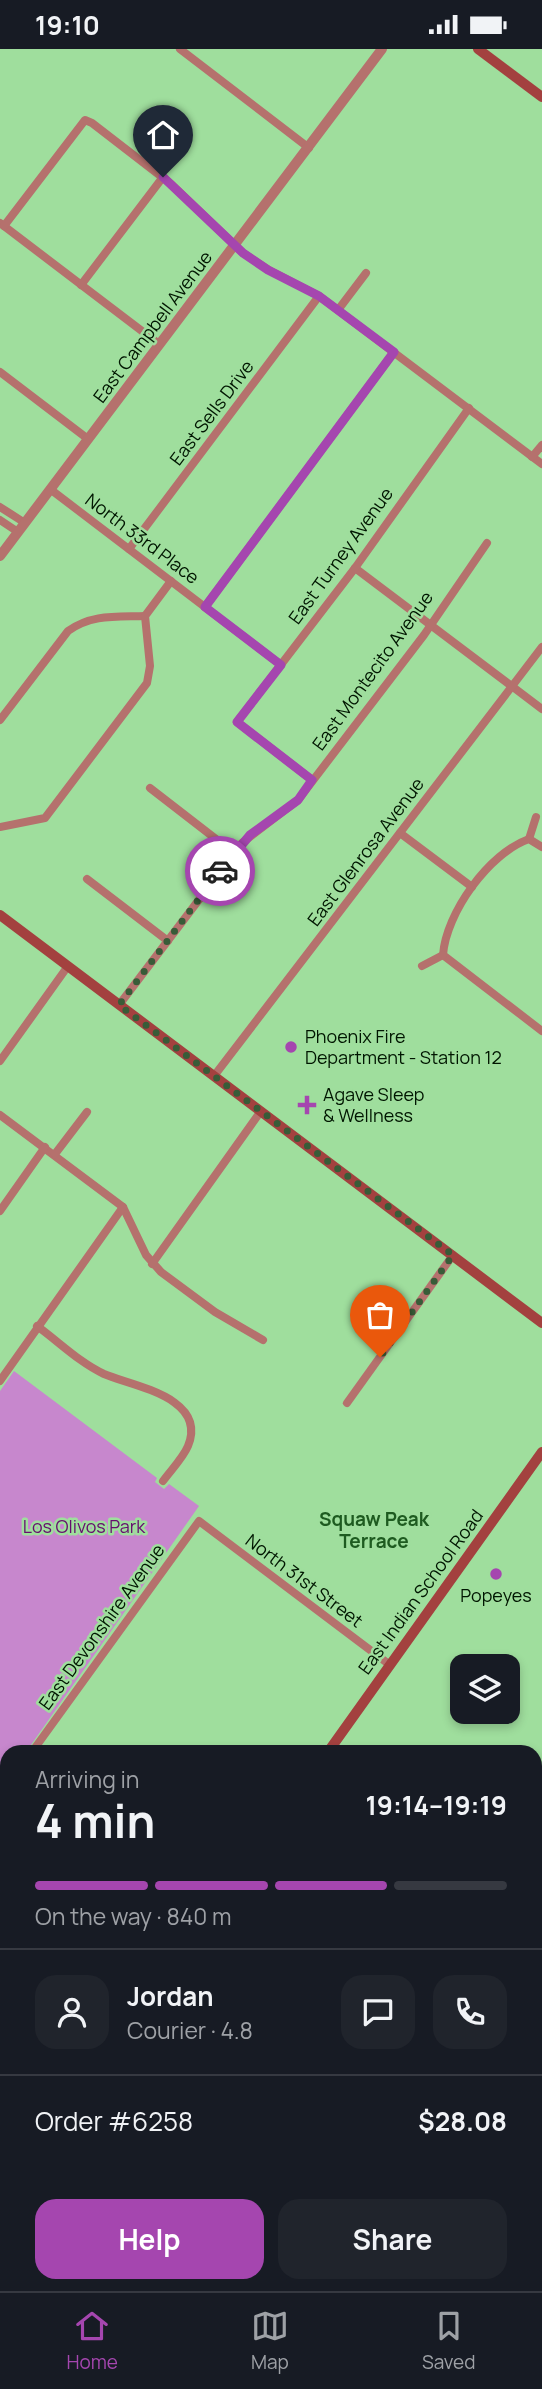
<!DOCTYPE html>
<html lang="en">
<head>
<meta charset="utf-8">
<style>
	:root { --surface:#171b24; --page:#20242c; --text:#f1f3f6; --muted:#9ea1a6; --line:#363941; --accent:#a546af }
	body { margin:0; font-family:Manrope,sans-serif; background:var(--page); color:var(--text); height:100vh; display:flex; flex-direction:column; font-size:26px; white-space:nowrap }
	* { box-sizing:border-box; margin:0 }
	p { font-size:23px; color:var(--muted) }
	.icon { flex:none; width:38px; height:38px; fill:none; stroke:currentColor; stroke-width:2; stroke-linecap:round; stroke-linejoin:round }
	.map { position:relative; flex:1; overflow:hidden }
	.drawer { position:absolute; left:0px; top:1696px; width:542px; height:548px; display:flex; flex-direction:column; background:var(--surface); border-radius:21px 21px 0 0; box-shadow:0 4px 10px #0003 }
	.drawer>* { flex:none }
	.controls { position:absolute; left:450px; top:1605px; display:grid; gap:14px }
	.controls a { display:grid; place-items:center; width:70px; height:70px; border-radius:14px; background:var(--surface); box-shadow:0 4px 10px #0003; font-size:35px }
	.pin { position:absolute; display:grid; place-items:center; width:60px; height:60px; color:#fff; margin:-72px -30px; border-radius:50% 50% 50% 0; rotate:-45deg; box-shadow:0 0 7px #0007 }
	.pin .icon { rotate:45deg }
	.courier { position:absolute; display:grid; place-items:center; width:70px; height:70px; margin:-35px; border:5px solid #a546af; border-radius:50%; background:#fff; color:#222; box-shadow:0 2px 9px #0007 }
	.overview em { font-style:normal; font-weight:700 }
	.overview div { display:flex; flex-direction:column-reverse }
	.overview { display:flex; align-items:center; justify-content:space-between; height:119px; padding:0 35px }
	h1 { font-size:46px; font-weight:700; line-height:52px }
	.bar { display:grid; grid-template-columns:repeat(4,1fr); gap:10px 7px; align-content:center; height:84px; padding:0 35px }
	.bar i { height:9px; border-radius:5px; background:var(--line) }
	.bar .active { background:var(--accent) }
	.bar p { grid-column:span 4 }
	.line { display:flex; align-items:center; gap:18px; padding:0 35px; border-top:2px solid var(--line) }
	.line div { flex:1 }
	.round { display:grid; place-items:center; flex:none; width:74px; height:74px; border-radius:21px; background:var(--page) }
	.button { display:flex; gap:14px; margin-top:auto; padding:14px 35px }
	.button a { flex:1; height:80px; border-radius:21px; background:var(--accent); color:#fff; font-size:28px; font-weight:700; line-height:80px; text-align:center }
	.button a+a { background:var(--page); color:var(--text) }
	.status { display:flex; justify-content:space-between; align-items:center; height:49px; padding:0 35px; background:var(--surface); direction:ltr }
	.status svg { height:19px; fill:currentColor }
	.menu { display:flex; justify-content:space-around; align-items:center; height:98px; border-top:2px solid var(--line); background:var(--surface); font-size:19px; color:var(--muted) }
	.menu a { display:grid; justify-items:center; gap:4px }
	.menu .active { color:var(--accent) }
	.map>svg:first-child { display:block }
	.green { fill:#c787cd }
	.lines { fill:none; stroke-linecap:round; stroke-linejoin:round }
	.minor { stroke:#b5716d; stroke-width:8 }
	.tertiary { stroke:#b5716d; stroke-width:10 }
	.secondary { stroke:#a3413f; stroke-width:10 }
	.done { stroke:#385c38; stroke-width:7; stroke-dasharray:0 12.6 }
	.route { stroke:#a546af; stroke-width:9 }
	.poi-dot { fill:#a546af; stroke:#9fde9d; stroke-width:2.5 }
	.labels { text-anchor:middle; stroke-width:5; stroke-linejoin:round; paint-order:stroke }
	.street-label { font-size:18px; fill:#001601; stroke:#9fde9d }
	.poi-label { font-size:18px; fill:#001601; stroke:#9fde9d; text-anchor:start }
	.park-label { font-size:18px; fill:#660d6e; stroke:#9fde9d }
	.neighbourhood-label { font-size:19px; font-weight:bold; fill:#1e5b20; stroke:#9fde9d }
</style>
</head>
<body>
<div class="status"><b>19:10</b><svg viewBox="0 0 49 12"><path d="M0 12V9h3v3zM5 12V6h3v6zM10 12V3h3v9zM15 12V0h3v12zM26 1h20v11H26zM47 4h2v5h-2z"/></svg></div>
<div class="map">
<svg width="542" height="2242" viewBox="0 0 542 2242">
	<rect width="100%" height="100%" fill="#9fde9d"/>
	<polygon class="green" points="14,1322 157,1429 155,1433 164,1440 169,1435 199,1457 26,1703 7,1703 7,1729 0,1739 0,1342"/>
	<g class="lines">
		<g class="minor">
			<polyline points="180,0 309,99"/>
			<polyline points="0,174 159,295"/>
			<polyline points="4,177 85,71 92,74 171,135 243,204 269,221 319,247 542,415"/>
			<polyline points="81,236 163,128"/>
			<polyline points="338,261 366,224"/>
			<polyline points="0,323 88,390"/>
			<polyline points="532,408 542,396"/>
			<polyline points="50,440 281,616"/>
			<polyline points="0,458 25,474"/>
			<polyline points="0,471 18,483"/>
			<polyline points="129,500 319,247"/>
			<polyline points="355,519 542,660"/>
			<polyline points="205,558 394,303"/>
			<path d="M 0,671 L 68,582 C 92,565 116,568 145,567"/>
			<polyline points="312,731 237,673 355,519 469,359"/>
			<polyline points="150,739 234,804"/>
			<polyline points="0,778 45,769 147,634 150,617 145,567 171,532"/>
			<polyline points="400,784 472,838"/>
			<polyline points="529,790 536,768"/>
			<path d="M 542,798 L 529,790 C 489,804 446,864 443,906 L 542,982"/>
			<polyline points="87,830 168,892"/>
			<polyline points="422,917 443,906"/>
			<polyline points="119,956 242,794 298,751 424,586 487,494"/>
			<polyline points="0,1012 68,917"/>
			<polyline points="214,1027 542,598"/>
			<polyline points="0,1066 123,1158 146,1206 161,1223 215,1263 263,1291"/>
			<polyline points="55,1105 87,1063"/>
			<polyline points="0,1162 45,1098"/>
			<polyline points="152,1215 261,1062"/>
			<path d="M 37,1277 C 59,1293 80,1314 104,1325 C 132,1337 208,1348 188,1397 C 183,1409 171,1421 163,1432"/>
			<polyline points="0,1332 123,1158"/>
			<polyline points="347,1354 453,1206"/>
			<polyline points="32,1703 199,1472 390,1616"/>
			<polyline points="0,1748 7,1738"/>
			<polyline points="0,1765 7,1769"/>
			<polyline points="536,1835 542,1826"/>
			<polyline points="0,1843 7,1833"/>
			<polyline points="536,1861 542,1866"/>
			<polyline points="96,2242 100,2236"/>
			<polyline points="541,2242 542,2241"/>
		</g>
		<g class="tertiary">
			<polyline points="0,507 382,0"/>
			<polyline points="0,2056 7,2061"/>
			<polyline points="240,2236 247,2242"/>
		</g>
		<g class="secondary">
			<polyline points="478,0 542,48"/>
			<polyline points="0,866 542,1274"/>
			<polyline points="328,1703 542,1403"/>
			<polyline points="0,2166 7,2156"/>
		</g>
	</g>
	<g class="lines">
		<polyline class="done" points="220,822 119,956 453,1206 380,1308"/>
		<polyline class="route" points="163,128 243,204 268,221 319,247 394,303 205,558 281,616 237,673 312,731 298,751 250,786 220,822"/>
	</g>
	<g class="poi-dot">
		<circle cx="291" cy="998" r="7"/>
		<path d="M303.5 1045.5h7v7h7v7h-7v7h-7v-7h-7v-7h7z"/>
		<circle cx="496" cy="1525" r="7"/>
	</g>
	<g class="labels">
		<g class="street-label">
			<text transform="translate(153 278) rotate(-53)" y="6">East Campbell Avenue</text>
			<text transform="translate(212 364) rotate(-53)" y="6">East Sells Drive</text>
			<text transform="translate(142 490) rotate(37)" y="6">North 33rd Place</text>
			<text transform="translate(341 507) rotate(-54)" y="6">East Turney Avenue</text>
			<text transform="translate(373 622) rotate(-54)" y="6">East Montecito Avenue</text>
			<text transform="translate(366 803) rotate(-53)" y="6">East Glenrosa Avenue</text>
			<text transform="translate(304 1532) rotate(37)" y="6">North 31st Street</text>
			<text transform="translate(421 1543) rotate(-54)" y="6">East Indian School Road</text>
			<text transform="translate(102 1578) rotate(-54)" y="6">East Devonshire Avenue</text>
		</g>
		<g class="poi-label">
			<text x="305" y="994">Phoenix Fire<tspan x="305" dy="21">Department - Station 12</tspan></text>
			<text x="323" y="1052">Agave Sleep<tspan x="323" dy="21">&amp; Wellness</tspan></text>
			<text x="496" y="1553" text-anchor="middle">Popeyes</text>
		</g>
		<g class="park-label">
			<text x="84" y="1484">Los Olivos Park</text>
		</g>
		<g class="neighbourhood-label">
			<text x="374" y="1477">Squaw Peak<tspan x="374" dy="22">Terrace</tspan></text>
		</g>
	</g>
</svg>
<div class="controls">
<a><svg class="icon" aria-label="layers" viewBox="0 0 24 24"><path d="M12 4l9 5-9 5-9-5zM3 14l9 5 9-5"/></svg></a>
</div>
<div class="pin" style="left:380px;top:1308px;background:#ea580c"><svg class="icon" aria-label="bag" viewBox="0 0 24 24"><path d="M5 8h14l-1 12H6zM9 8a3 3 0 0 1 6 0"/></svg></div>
<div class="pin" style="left:163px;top:128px;background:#1f2937"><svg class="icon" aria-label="home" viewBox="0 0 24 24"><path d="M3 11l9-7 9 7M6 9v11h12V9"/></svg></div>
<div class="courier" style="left:220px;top:822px"><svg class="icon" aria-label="car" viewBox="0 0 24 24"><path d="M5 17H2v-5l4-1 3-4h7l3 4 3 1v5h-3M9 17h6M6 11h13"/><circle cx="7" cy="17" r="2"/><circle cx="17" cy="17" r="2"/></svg></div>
<section class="drawer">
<div class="overview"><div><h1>4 min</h1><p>Arriving in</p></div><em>19:14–19:19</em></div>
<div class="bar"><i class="active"></i><i class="active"></i><i class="active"></i><i></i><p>On the way · 840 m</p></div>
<div class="line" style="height:126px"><a class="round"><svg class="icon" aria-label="person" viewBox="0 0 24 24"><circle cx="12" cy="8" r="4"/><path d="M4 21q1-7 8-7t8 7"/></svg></a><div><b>Jordan</b><p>Courier · 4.8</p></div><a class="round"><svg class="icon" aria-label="chat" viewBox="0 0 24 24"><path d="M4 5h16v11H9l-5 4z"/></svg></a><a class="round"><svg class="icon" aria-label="phone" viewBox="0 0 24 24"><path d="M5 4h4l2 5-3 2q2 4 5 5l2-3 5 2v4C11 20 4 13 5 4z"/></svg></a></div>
<div class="line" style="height:91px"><div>Order #6258</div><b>$28.08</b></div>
<div class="button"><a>Help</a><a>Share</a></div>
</section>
</div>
<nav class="menu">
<a class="active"><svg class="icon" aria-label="home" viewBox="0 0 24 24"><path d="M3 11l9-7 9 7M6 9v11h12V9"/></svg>Home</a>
<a><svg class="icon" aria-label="map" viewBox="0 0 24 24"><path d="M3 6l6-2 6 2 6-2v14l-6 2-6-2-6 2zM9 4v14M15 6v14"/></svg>Map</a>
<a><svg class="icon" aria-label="saved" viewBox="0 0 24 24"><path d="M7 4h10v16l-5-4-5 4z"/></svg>Saved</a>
</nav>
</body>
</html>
